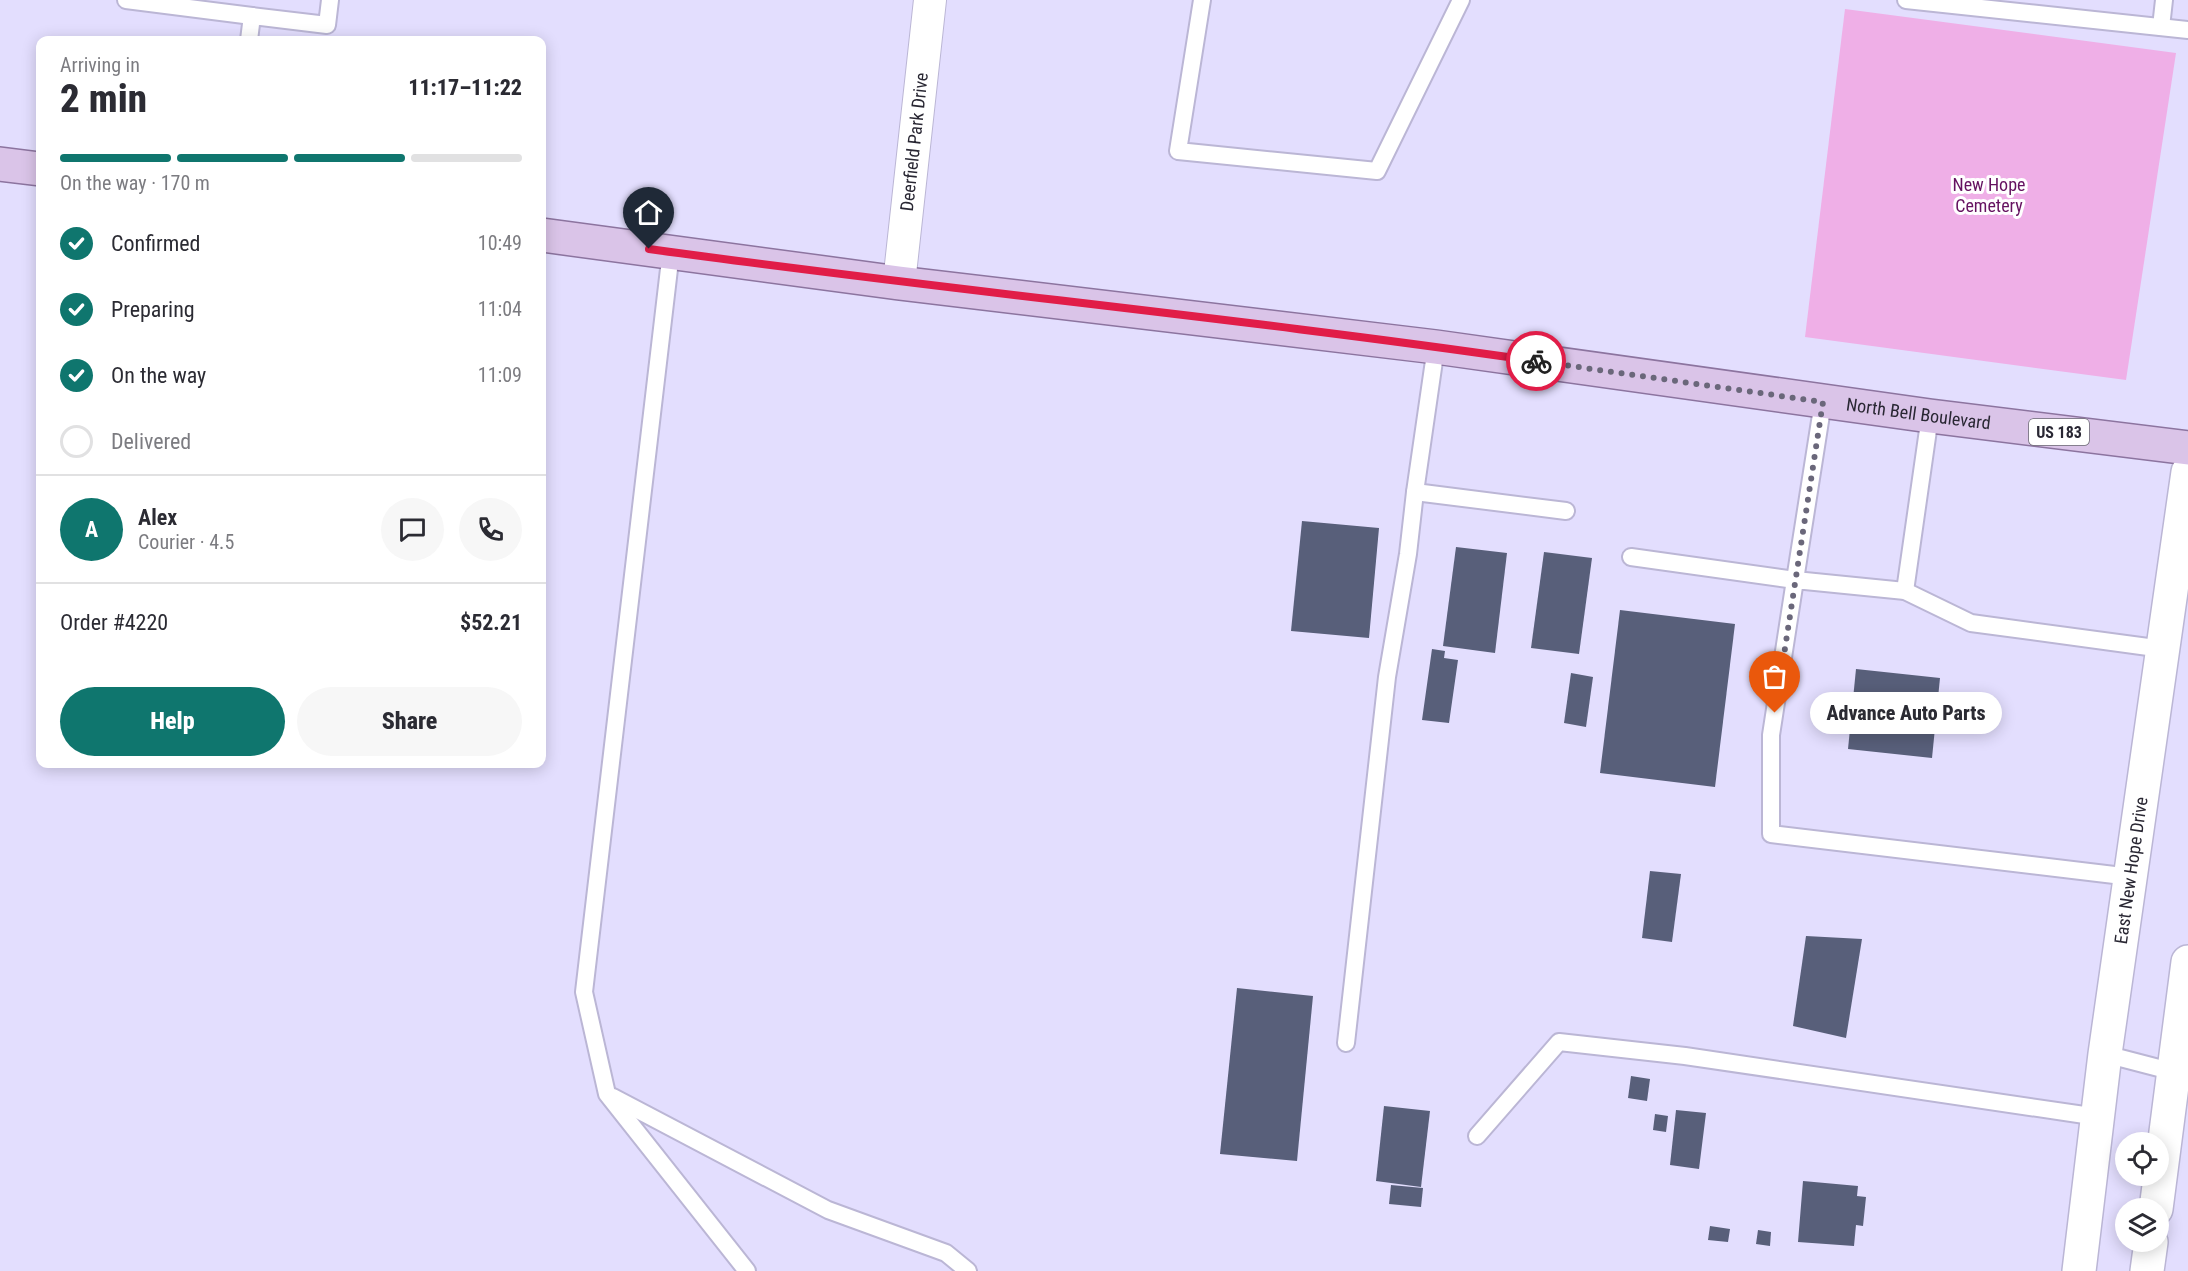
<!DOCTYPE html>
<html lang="en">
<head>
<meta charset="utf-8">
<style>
	:root { --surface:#fff; --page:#f7f7f7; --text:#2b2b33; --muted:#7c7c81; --line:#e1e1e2; --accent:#0f766e }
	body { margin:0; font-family:"Roboto Condensed",sans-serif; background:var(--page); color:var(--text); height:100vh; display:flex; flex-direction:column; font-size:22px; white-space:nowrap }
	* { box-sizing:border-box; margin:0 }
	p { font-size:20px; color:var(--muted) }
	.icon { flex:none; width:33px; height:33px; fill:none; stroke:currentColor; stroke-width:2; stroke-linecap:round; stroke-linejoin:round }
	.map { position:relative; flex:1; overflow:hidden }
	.side { position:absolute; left:36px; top:36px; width:510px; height:732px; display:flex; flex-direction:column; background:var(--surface); border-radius:12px; box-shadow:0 3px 15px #0003 }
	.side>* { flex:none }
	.tools { position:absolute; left:2115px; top:1132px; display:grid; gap:12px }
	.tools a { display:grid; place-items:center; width:54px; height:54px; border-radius:50%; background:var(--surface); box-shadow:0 3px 15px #0003; font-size:30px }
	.pin { position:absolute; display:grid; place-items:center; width:51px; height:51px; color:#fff; margin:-62px -26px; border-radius:50% 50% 50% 0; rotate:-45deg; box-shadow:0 0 6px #0007 }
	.pin .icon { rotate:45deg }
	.courier { position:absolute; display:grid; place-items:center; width:60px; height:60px; margin:-30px; border:4px solid #e11d48; border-radius:50%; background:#fff; color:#222; box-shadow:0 2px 8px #0007 }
	.bubble { position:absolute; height:42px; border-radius:21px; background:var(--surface); box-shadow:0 3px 15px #0003; font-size:20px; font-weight:800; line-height:42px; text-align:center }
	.summary em { font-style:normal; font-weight:800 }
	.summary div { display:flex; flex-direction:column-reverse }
	.summary { display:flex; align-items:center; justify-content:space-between; height:102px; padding:0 24px }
	h1 { font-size:39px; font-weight:800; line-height:45px }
	.bar { display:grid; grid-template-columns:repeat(4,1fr); gap:9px 6px; align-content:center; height:72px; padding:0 24px }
	.bar i { height:8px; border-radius:4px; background:var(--line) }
	.bar .active { background:var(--accent) }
	.bar p { grid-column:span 4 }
	.line { display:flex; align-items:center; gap:15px; padding:0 24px; border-top:2px solid var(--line) }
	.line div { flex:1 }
	.round { display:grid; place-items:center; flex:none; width:63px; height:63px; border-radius:32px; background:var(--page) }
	ol { padding:0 24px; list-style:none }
	li { display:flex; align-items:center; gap:18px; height:66px }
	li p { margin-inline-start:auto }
	li .icon { padding:6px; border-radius:50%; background:var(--accent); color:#fff; stroke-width:4 }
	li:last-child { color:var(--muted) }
	li i { width:33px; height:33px; border:3px solid var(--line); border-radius:50% }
	.button { display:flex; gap:12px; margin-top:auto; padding:12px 24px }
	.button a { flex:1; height:69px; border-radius:36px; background:var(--accent); color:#fff; font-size:24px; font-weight:800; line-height:69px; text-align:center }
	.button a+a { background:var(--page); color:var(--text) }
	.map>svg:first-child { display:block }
	.green { fill:#efafe7 }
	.building { fill:#585f7a }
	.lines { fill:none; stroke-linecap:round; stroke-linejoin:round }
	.service-casing { stroke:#bbb6d5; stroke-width:20 }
	.minor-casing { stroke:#bbb6d5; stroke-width:34 }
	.secondary-casing { stroke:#bbb6d5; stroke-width:36 }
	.primary-casing { stroke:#8c749f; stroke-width:36 }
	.service { stroke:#fff; stroke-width:16 }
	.minor { stroke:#fff; stroke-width:32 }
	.secondary { stroke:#fff; stroke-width:33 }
	.primary { stroke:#dac4e8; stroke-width:33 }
	.done { stroke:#6a677a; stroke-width:6; stroke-dasharray:0 10.8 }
	.route { stroke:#e11d48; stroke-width:8 }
	.labels { text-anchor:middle; stroke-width:6; stroke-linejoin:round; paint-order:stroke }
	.shield { fill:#fff; stroke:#696870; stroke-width:1.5 }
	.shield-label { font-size:16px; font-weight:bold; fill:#292733 }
	.street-label { font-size:18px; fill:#292733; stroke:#fff }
	.park-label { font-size:18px; fill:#651260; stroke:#fff }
</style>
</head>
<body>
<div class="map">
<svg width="2188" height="1271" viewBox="0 0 2188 1271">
	<rect width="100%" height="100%" fill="#e3defe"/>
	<polygon class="green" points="1845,9 2176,53 2126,380 1805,337"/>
	<g class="building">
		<polygon points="1302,521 1379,528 1369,638 1291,631"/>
		<polygon points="1456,547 1507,553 1495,653 1443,646"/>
		<polygon points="1544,552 1592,558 1579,654 1531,648"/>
		<polygon points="1620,610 1735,624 1715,787 1600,773"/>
		<polygon points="1432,649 1445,651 1444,658 1458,660 1449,723 1422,720"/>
		<polygon points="1856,669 1940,678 1932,758 1848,749"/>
		<polygon points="1571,673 1593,677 1586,727 1564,723"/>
		<polygon points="1650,871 1681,874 1672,942 1642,938"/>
		<polygon points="1806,936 1862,939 1846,1038 1793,1026"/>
		<polygon points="1237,988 1313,996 1297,1161 1220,1154"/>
		<polygon points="1631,1076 1650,1079 1647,1101 1628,1098"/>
		<polygon points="1384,1106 1430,1111 1421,1187 1376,1181"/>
		<polygon points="1676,1110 1706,1113 1699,1169 1670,1165"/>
		<polygon points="1655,1114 1668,1116 1666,1132 1653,1130"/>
		<polygon points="1803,1181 1858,1186 1857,1196 1866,1197 1863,1226 1856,1225 1854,1246 1798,1242"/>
		<polygon points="1391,1185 1423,1188 1421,1207 1389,1204"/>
		<polygon points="1710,1226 1730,1229 1728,1242 1708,1240"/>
		<polygon points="1758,1230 1771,1232 1770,1246 1756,1244"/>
	</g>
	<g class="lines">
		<g class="service-casing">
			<g id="service">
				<polyline points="126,0 252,16"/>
				<polyline points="1202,0 1178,151 1377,171 1461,0"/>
				<polyline points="1906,0 2188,30"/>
				<polyline points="2161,27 2164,0"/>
				<polyline points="249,40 252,16 327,25 330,0"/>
				<polyline points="671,252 584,992 607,1094 747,1271"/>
				<polyline points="1415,492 1566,511"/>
				<polyline points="1631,557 1795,580 1823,402"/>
				<polyline points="1905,591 1930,416"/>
				<polyline points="2131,877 1771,834 1771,735 1795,580 1905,591 1971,623 2163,649"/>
				<polyline points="1346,1043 1387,677 1408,554 1415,492 1436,347"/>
				<polyline points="2105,1054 2178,1073"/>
				<polyline points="613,1097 828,1210 946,1253 968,1271"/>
				<polyline points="1477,1136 1559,1042 1685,1056 2098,1117"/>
			</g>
		</g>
		<g class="minor-casing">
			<g id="minor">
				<path id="s1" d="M 899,283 L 930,0"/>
			</g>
		</g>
		<g class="secondary-casing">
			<g id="secondary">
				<polyline points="2156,1209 2188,962"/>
				<path id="s2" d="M 2079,1271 L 2105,1054 L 2188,472"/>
				<polyline points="2147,1271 2151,1242"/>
			</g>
		</g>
		<g class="primary-casing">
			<g id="primary">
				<polyline points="0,164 40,169"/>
				<path id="s3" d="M 542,235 L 899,283 L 1436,347 L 1930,416 L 2188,448"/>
			</g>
		</g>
		<use href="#service" class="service"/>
		<use href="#minor" class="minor"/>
		<use href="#secondary" class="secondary"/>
		<use href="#primary" class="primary"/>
	</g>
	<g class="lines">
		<polyline class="done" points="1536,361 1823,402 1775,713"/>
		<path class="route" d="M 649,249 C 944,290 1241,318 1536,361"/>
	</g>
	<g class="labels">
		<rect class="shield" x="2029" y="419" width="60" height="26" rx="4.5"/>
		<g class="shield-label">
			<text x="2059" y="438">US 183</text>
		</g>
		<g class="street-label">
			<text dy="6" stroke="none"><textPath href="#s1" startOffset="142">Deerfield Park Drive</textPath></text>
			<text dy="6" stroke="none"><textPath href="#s3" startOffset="1388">North Bell Boulevard</textPath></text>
			<text dy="6" stroke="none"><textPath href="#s2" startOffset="404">East New Hope Drive</textPath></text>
		</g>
		<g class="park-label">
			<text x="1989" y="191">New Hope<tspan x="1989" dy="21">Cemetery</tspan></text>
		</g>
	</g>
</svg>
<div class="tools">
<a><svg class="icon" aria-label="locate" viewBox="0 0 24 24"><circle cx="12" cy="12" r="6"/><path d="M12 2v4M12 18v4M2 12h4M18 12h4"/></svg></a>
<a><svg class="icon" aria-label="layers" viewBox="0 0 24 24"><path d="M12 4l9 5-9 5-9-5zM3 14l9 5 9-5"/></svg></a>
</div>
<div class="pin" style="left:1775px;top:713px;background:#ea580c"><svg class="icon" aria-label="bag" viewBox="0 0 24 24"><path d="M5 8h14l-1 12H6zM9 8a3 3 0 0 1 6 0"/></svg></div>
<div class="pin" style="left:649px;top:249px;background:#1f2937"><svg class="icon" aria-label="home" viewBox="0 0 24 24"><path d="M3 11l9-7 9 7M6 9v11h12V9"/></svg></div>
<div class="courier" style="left:1536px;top:361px"><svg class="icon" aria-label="bike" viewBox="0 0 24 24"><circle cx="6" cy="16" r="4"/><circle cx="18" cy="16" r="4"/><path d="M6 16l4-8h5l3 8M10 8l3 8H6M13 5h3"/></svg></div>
<div class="bubble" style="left:1810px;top:692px;width:192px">Advance Auto Parts</div>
<section class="side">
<div class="summary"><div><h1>2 min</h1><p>Arriving in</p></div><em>11:17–11:22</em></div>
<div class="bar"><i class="active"></i><i class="active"></i><i class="active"></i><i></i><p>On the way · 170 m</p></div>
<ol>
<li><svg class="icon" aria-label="check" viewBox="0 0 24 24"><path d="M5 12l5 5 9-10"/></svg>Confirmed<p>10:49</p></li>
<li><svg class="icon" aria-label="check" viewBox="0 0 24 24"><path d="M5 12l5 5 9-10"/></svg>Preparing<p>11:04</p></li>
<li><svg class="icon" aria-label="check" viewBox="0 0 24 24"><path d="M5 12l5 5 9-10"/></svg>On the way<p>11:09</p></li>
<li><i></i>Delivered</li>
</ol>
<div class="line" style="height:108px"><b class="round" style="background:var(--accent);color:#fff">A</b><div><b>Alex</b><p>Courier · 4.5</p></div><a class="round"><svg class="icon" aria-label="chat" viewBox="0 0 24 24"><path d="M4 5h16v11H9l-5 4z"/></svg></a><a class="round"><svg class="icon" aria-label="phone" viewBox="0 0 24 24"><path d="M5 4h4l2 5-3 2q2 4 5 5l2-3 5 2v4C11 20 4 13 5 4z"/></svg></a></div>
<div class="line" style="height:78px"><div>Order #4220</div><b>$52.21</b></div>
<div class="button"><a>Help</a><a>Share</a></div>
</section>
</div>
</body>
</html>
